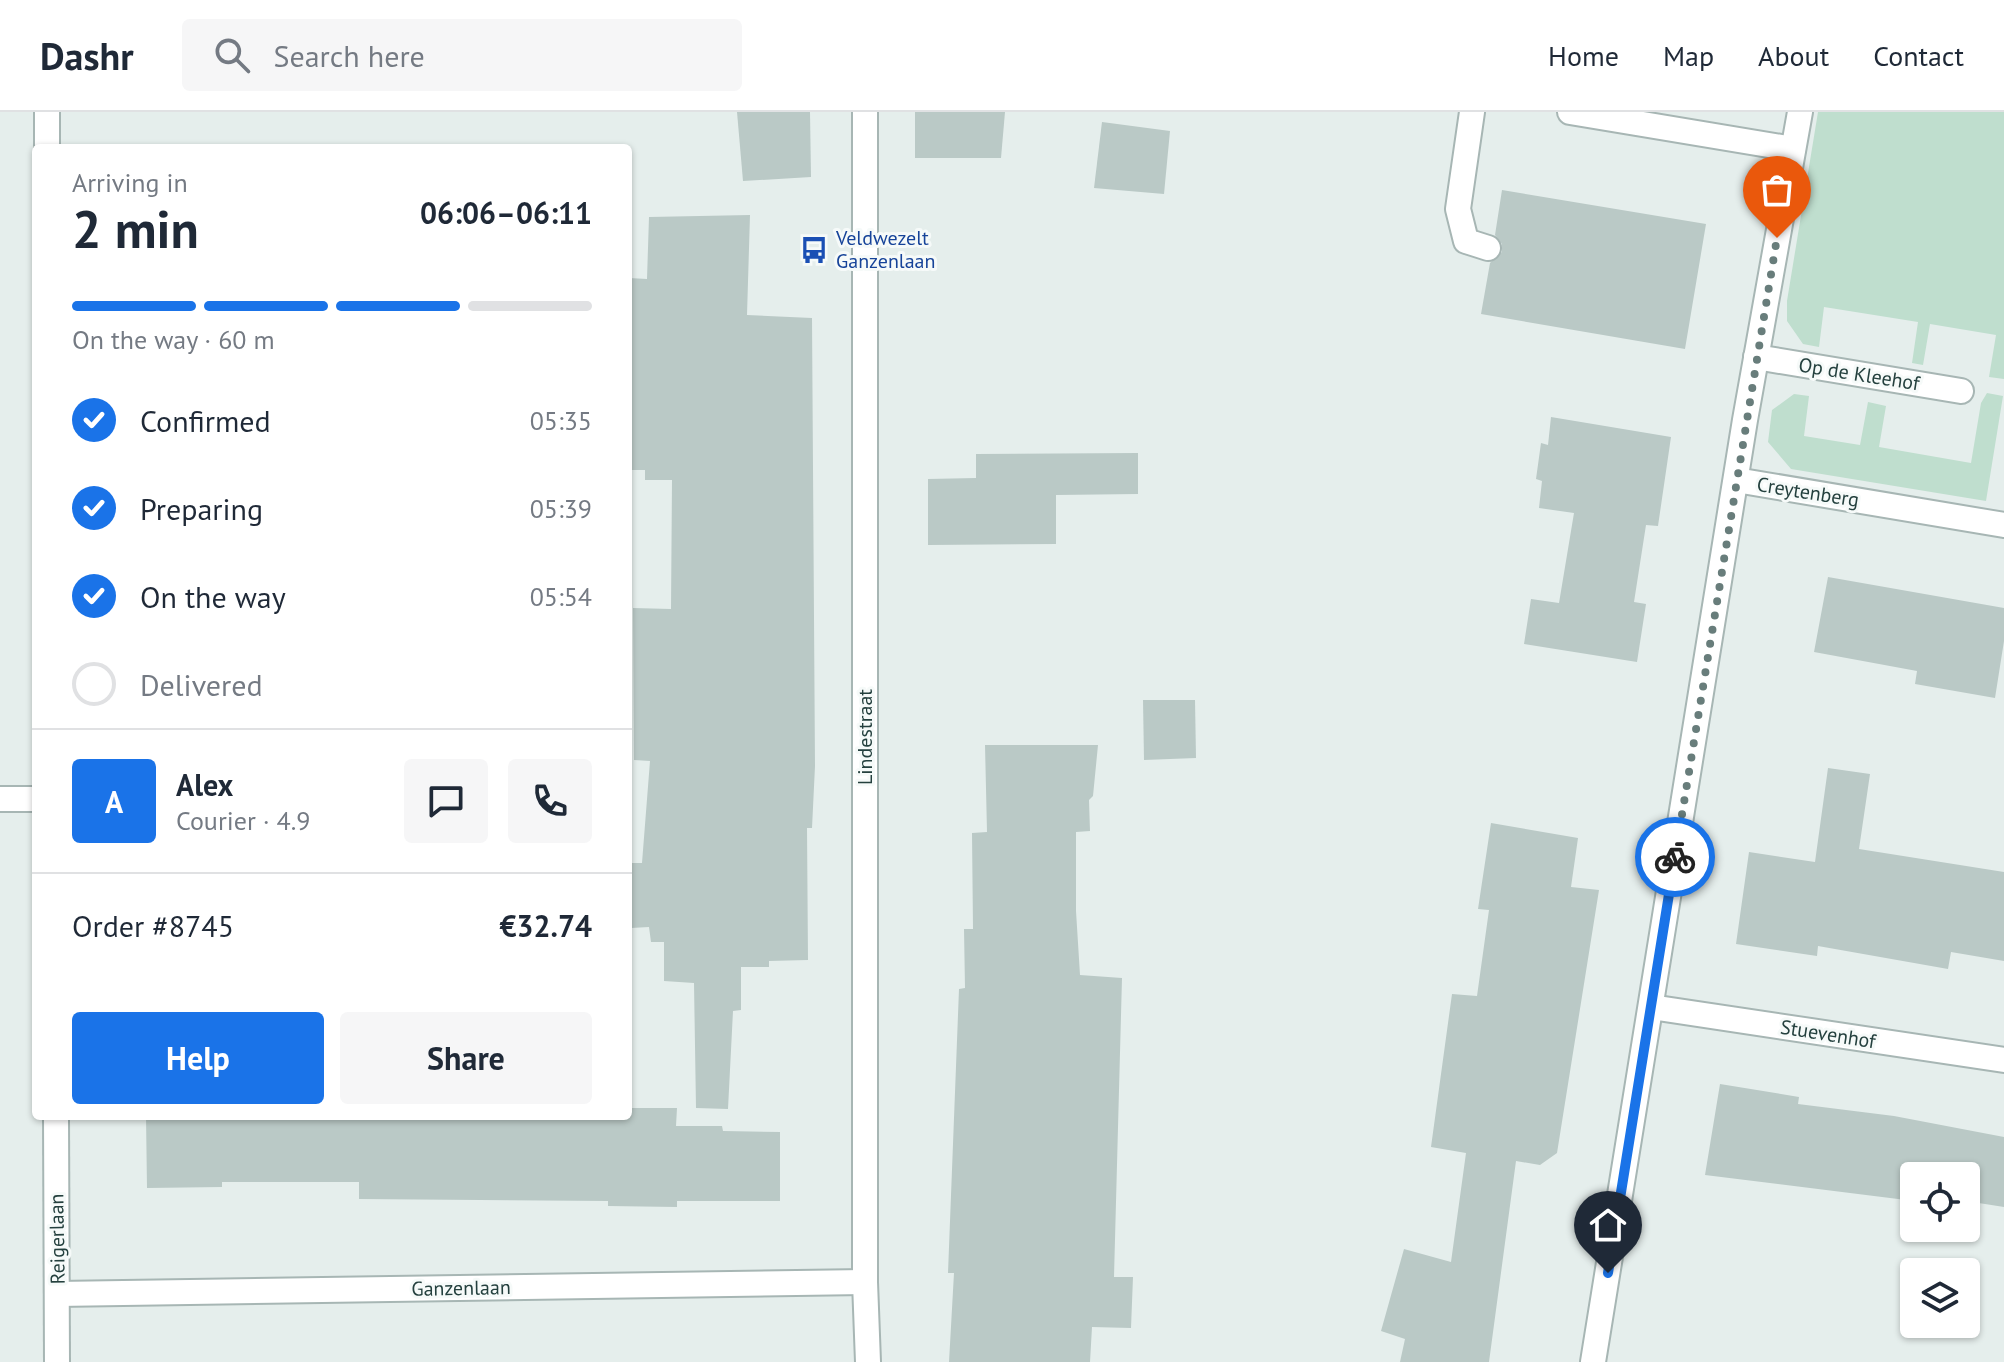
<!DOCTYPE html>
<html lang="en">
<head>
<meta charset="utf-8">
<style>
	:root { --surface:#fff; --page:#f6f6f7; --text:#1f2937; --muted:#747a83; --line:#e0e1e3; --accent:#1a73e8 }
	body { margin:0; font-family:"PT Sans",sans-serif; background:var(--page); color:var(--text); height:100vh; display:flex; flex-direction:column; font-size:30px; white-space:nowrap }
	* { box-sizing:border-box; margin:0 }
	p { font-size:26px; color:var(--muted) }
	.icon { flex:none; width:44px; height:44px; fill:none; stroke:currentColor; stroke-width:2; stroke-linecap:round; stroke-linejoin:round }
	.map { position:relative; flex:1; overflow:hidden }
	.panel { position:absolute; left:32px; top:32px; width:600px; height:976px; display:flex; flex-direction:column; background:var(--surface); border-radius:8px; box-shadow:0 2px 6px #0004 }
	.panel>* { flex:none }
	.fabs { position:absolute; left:1900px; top:1050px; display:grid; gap:16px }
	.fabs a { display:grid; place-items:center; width:80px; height:80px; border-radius:8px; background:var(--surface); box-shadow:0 2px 6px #0004; font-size:40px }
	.pin { position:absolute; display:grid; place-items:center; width:68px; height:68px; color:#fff; margin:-82px -34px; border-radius:50% 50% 50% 0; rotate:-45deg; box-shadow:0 0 8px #0007 }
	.pin .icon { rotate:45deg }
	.courier { position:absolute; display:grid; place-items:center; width:80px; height:80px; margin:-40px; border:6px solid #1a73e8; border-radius:50%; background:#fff; color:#222; box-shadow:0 2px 10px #0007 }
	.head em { font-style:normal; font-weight:800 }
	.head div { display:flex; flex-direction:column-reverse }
	.head { display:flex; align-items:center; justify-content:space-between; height:136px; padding:0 40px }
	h1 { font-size:52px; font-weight:800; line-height:60px }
	.bar { display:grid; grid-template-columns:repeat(4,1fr); gap:12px 8px; align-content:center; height:96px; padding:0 40px }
	.bar i { height:10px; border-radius:6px; background:var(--line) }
	.bar .selected { background:var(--accent) }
	.bar p { grid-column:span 4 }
	.line { display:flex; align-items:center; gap:20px; padding:0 40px; border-top:2px solid var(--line) }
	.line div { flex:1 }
	.round { display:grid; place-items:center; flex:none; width:84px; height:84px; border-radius:8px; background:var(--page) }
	ol { padding:0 40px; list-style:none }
	li { display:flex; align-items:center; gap:24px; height:88px }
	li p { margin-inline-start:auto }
	li .icon { padding:8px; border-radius:50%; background:var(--accent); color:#fff; stroke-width:4 }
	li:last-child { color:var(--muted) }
	li i { width:44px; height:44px; border:4px solid var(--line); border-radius:50% }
	.primary-button { display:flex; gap:16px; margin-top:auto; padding:16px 40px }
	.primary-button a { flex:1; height:92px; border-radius:8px; background:var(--accent); color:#fff; font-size:32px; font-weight:800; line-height:92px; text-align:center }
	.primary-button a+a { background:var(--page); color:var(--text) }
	header { display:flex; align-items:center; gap:48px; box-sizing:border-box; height:112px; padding:0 40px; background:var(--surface); border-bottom:2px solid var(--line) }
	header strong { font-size:38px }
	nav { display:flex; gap:44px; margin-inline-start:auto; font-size:28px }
	.search { width:560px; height:72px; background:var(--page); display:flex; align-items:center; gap:20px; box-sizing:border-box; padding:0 28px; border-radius:8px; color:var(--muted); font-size:30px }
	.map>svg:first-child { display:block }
	.green { fill:#bfdece }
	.building { fill:#bac9c6 }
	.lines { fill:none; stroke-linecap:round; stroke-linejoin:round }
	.minor-casing { stroke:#a7b6b4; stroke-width:28 }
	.minor { stroke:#fff; stroke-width:24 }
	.done { stroke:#687d7b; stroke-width:8; stroke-dasharray:0 14.4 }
	.route { stroke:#1a73e8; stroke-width:10 }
	.labels { text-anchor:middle; stroke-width:6; stroke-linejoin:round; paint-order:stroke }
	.transit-label { font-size:20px; fill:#164399; stroke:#f6faf9; text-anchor:start }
	.street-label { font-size:20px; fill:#24403e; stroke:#f6faf9 }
</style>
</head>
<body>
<header>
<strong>Dashr</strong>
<div class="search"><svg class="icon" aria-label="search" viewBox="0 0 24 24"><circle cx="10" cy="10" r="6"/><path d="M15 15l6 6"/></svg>Search here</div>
<nav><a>Home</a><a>Map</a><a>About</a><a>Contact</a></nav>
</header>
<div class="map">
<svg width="2004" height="1250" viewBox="0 0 2004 1250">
	<rect width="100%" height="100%" fill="#e5eeec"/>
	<g class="green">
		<polygon points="1818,0 2004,0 2004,267 1989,265 1996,223 1930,212 1923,253 1912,251 1918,210 1824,195 1819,235 1803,232 1787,209 1787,189"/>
		<polygon points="1987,281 2003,284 1986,389 1791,357 1768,330 1772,298 1794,282 1809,284 1804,324 1860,333 1868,290 1886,294 1879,335 1971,351 1981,291"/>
	</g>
	<g class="building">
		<polygon points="737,0 810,0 811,65 743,69"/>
		<polygon points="915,0 1005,0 1001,46 915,46"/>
		<polygon points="1102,10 1170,19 1164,82 1094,76"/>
		<polygon points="1502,78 1706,112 1685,237 1481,202 1490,151 1502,140 1502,132 1495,123"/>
		<polygon points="750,103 747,203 812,206 815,654 812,716 807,716 808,848 769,849 769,855 741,855 741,898 733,899 728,997 696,996 694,871 664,869 664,830 651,830 649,815 631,816 628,796 628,751 642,751 650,649 634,648 633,496 671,497 672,368 645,368 645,358 628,358 629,166 647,167 649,105"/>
		<polygon points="1551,305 1671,325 1658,414 1646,413 1634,490 1646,492 1637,550 1524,532 1531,487 1559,491 1574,401 1539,396 1542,369 1536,367 1541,331 1548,333"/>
		<polygon points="1138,341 1138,382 1056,383 1056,432 928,433 928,367 976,366 976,342"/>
		<polygon points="1828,465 2004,496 2004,529 1995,586 1915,572 1917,559 1814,540"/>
		<polygon points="1143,588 1195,588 1196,646 1144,648"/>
		<polygon points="985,633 1098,633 1093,684 1089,688 1090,719 1076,720 1076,799 1080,863 1122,866 1114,1165 1133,1165 1131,1216 1092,1215 1090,1250 949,1250 954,1161 948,1161 959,877 965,876 964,817 973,817 972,721 987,720"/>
		<polygon points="1828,656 1870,662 1859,737 2004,760 2004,849 1951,840 1948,857 1818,834 1817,844 1736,832 1749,740 1815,750"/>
		<polygon points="1491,711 1578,726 1571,775 1599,778 1557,1041 1540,1053 1516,1049 1489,1250 1400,1250 1405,1227 1381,1219 1404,1137 1451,1150 1466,1041 1431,1035 1452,882 1477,884 1489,798 1478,797"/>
		<polygon points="1720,972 1799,985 1798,992 1894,1004 2004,1025 2004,1095 1966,1089 1966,1064 1914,1064 1914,1089 1705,1063"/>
		<polygon points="628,996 677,996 676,1014 722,1014 723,1019 780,1020 780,1089 677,1089 677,1095 608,1094 608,1089 359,1087 359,1070 222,1070 222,1075 147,1076 146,1004 628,1004"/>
	</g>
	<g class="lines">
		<g class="minor-casing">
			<g id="minor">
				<polyline points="47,0 47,36"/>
				<polyline points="865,0 865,1170 868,1250"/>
				<polyline points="1472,0 1458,97 1466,129 1488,136"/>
				<polyline points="1570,0 1793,37"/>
				<polyline points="1756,245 1961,279"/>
				<polyline points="1736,368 2004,413"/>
				<polyline points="0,687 36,687"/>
				<polyline points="1651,895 2004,948"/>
				<polyline points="56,1004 57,1250"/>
				<polyline points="57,1182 865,1170"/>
				<polyline points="1593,1250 1745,308 1800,0"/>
			</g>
		</g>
		<use href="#minor" class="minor"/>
	</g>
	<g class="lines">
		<polyline class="done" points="1675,745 1777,126"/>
		<polyline class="route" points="1608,1161 1675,745"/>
	</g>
	<defs>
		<g id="bus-bare" transform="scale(2.16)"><path d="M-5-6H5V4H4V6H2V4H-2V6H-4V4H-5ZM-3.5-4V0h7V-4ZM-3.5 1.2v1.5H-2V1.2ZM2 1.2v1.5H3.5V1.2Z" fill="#1a4fb4" stroke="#f6faf9" stroke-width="2.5" paint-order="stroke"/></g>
	</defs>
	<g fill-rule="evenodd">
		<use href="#bus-bare" x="814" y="138"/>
	</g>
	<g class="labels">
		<g class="transit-label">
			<text x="836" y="133">Veldwezelt<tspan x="836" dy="23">Ganzenlaan</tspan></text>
		</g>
		<g class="street-label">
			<text transform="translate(1859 262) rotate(9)" y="7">Op de Kleehof</text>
			<text transform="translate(1808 380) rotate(9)" y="7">Creytenberg</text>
			<text transform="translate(865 625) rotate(-90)" y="7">Lindestraat</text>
			<text transform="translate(1828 922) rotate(9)" y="7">Stuevenhof</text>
			<text transform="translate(57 1127) rotate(-91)" y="7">Reigerlaan</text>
			<text transform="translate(461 1176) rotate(-1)" y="7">Ganzenlaan</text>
		</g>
	</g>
</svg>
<div class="fabs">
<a><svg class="icon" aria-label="locate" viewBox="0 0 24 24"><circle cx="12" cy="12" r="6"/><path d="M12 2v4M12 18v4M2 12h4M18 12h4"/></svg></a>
<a><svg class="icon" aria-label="layers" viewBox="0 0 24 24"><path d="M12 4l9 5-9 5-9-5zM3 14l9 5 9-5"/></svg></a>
</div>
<div class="pin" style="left:1777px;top:126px;background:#ea580c"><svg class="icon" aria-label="bag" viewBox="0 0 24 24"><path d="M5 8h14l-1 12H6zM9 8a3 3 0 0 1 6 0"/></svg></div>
<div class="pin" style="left:1608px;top:1161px;background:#1f2937"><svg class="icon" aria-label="home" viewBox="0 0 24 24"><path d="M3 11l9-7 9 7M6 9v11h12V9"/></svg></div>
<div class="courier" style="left:1675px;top:745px"><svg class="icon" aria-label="bike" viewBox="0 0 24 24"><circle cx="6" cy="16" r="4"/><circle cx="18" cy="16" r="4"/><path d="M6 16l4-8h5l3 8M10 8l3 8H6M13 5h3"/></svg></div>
<section class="panel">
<div class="head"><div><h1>2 min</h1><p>Arriving in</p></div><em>06:06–06:11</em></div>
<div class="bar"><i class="selected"></i><i class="selected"></i><i class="selected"></i><i></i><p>On the way · 60 m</p></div>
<ol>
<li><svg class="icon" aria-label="check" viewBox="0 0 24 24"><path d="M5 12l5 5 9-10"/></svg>Confirmed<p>05:35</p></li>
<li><svg class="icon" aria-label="check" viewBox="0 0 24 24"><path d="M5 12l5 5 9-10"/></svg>Preparing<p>05:39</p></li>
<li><svg class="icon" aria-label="check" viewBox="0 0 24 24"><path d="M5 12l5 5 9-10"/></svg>On the way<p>05:54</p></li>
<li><i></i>Delivered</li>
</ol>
<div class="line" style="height:144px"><b class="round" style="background:var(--accent);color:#fff">A</b><div><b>Alex</b><p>Courier · 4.9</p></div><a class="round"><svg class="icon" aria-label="chat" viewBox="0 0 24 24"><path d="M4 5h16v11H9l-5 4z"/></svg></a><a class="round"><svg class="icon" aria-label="phone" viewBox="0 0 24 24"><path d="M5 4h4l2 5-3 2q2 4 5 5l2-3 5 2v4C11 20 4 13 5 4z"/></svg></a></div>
<div class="line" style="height:104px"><div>Order #8745</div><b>€32.74</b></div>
<div class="primary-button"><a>Help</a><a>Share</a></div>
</section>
</div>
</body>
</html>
